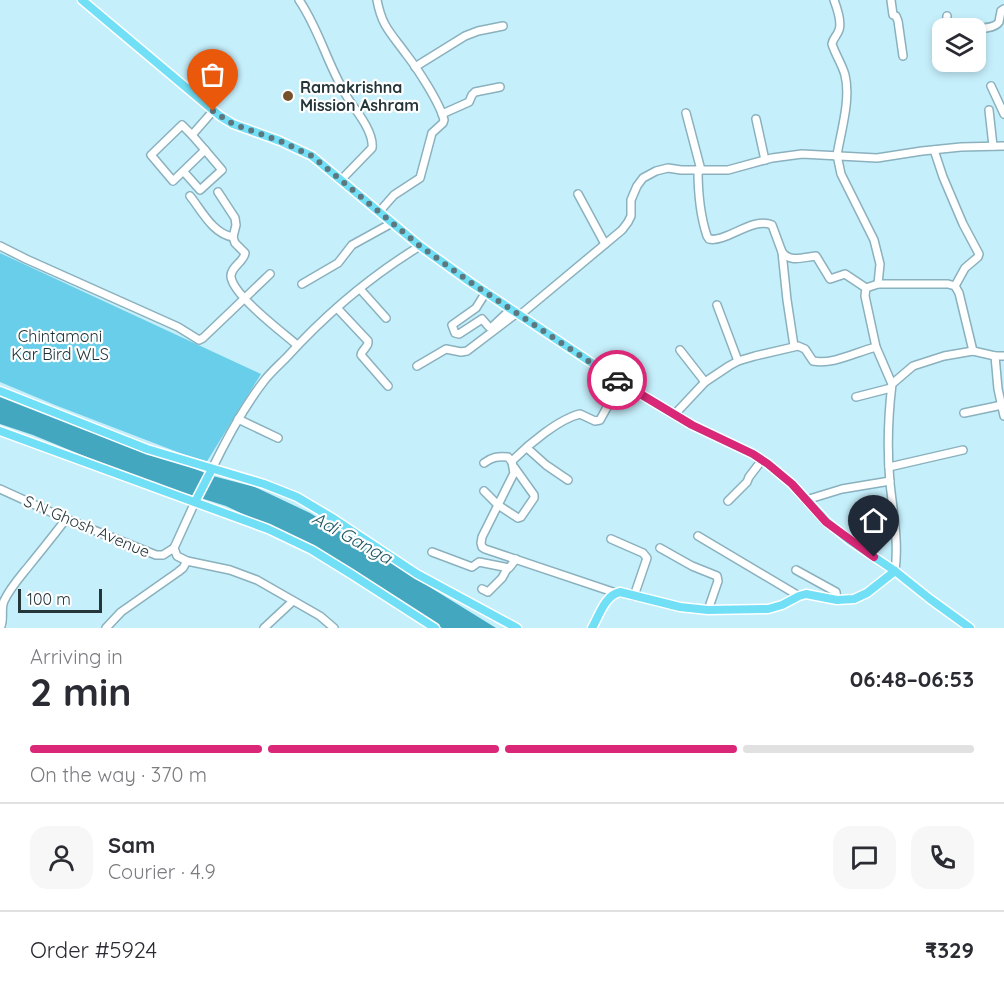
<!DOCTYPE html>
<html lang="en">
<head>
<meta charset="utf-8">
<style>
	:root { --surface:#fff; --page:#f7f7f7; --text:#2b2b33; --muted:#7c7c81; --line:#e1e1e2; --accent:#db2777 }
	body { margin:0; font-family:Quicksand,sans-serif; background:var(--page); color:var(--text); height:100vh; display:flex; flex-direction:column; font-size:22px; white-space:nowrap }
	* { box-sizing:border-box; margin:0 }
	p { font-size:20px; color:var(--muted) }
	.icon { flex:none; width:33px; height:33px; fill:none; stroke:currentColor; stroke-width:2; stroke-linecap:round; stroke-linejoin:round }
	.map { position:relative; height:628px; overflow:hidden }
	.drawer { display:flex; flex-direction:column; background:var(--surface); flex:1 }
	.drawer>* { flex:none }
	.buttons { position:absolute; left:932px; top:18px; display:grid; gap:12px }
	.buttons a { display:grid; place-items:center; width:54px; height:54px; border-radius:12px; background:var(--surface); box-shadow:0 3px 9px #0003; font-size:30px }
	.scale { position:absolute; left:18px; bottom:15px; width:84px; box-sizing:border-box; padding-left:6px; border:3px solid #25363a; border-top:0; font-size:16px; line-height:21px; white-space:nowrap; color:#25363a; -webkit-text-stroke:4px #fff; paint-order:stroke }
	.pin { position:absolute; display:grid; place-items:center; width:51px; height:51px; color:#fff; margin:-62px -26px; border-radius:50% 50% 50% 0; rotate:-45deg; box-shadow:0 0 6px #0007 }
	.pin .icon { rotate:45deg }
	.courier { position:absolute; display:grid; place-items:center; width:60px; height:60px; margin:-30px; border:4px solid #db2777; border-radius:50%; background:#fff; color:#222; box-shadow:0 2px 8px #0007 }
	.head em { font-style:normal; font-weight:700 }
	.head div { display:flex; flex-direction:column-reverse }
	.head { display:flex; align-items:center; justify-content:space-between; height:102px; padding:0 30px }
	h1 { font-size:39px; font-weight:700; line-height:45px }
	.bar { display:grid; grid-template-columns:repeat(4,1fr); gap:9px 6px; align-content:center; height:72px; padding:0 30px }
	.bar i { height:8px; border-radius:4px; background:var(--line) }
	.bar .current { background:var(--accent) }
	.bar p { grid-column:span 4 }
	.line { display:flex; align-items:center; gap:15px; padding:0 30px; border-top:2px solid var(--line) }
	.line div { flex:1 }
	.round { display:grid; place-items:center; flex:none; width:63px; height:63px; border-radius:18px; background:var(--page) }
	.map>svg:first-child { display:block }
	.green { fill:#68ceea }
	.water { fill:#44a7c0 }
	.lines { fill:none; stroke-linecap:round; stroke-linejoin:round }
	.minor-casing { stroke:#8ab1bd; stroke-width:10 }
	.major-casing { stroke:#fff; stroke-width:11 }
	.minor { stroke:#fff; stroke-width:7 }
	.major { stroke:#71dff5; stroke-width:8 }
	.done { stroke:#5d777e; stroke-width:6; stroke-dasharray:0 10.8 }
	.route { stroke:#db2777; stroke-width:8 }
	.poi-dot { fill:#76522c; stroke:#fff; stroke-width:2 }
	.labels { text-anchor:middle; stroke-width:4.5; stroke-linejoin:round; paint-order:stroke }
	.poi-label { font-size:16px; font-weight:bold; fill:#25363a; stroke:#fff; text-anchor:start }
	.park-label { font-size:16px; fill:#192f36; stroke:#fff }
	.street-label { font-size:16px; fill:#25363a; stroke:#fff }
	.water-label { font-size:18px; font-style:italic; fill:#215866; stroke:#fff }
</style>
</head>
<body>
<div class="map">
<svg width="1004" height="628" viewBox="0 0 1004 628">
	<rect width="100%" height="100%" fill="#c6effc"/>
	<polygon class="green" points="0,253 261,374 206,463 55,405 0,382"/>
	<polygon class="water" points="0,393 213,476 255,487 310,513 496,628 442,628 323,552 226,506 140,479 33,435 0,424"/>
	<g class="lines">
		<g class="minor-casing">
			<g id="minor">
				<path d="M 299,0 C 321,32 329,71 351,103 C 359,114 374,134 372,148 L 341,180"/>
				<path d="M 377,0 C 382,27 391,33 406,54 C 417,68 440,103 444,120 L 443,123 L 432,133 L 420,178 L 394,195 L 379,212"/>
				<path d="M 834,0 C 837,8 842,22 839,30 C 837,36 833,38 832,44 C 835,54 842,64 845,75 C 851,99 841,131 837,155 L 841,174 L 874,240 L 880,264 L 878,284"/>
				<polyline points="891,0 893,15 896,16 898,21 903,56"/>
				<polyline points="947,16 946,26 949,28"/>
				<path d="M 967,28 C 976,28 994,30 999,22 C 999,21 1001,12 1001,11 L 1004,9"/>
				<polyline points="415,67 465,36 478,31 503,26"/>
				<polyline points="991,86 1004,114"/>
				<polyline points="989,110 993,146"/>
				<polyline points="686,113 701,170"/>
				<polyline points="442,114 469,102 472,95 475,92 500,87"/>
				<polyline points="756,119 765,160"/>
				<polyline points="192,135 205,150"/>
				<polyline points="934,150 943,177 963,224 979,254 978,257 965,268 955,286"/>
				<path d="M 698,170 C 698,193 700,215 707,236 L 709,239 C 726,243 753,216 772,225 L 782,252 L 787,300 L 794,346"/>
				<polyline points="184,172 200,190 222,170 205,150 173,181 151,155 182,125 192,135 213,111"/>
				<path d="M 218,192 L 235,218 L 236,225 L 233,237 L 235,243 L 245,253 C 244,262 230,267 231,277 C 234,296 281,331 297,345"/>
				<polyline points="578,194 605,244"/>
				<path d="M 190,196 C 202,211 213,234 233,237"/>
				<polyline points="0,246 26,259 178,327 199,340 203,338 270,274"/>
				<path d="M 782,252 C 790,263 804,257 816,256 L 830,279 L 845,274 L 866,288"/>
				<polyline points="302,284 338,263 352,245 392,223"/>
				<polyline points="360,289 386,318"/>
				<polyline points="486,292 476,308 452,325 455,333 459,334 482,319 489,327 492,327 511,309"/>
				<polyline points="717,305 738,361"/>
				<path d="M 337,308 L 368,341 C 369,347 362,349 361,355 L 388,386"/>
				<polyline points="520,315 622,230 628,222 631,216 631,200 637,186 643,178 656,171 668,168 681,170 728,170 772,158 802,154 877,158 922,151 961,147 1004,146"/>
				<polyline points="680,350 705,382"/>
				<polyline points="995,356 1004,356"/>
				<polyline points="417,366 446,349 461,352 467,351 517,313"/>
				<polyline points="892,384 876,347 865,296 866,288 878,284 948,284 955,286 959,293 973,351"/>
				<polyline points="856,397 891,388"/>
				<polyline points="964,413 1002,405"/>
				<path d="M 675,414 L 705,382 L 729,366 L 738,361 L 755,356 L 798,346 L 805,349 L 813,361 C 833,365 856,352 876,347"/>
				<polyline points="238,419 278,438"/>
				<polyline points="527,448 546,465 568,480"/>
				<path d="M 484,463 C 492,457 498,456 508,457 L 512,462"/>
				<polyline points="889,467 963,450"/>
				<path d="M 212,469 C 227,438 243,408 264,381 C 270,373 278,366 286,358 C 325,315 371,276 420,246"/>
				<polyline points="0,489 66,519 156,555 163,555 174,548"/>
				<polyline points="484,491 498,505 518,518 521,517 534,498 534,495 514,467"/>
				<polyline points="806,500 842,489 890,481"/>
				<polyline points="728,501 747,482 749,477 762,460"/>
				<polyline points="195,502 174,548 177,556 187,561 230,570 257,580 320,616 334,628"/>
				<polyline points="698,536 799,596"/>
				<polyline points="611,539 643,553 647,558 634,596"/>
				<polyline points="660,548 692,566 717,576 718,581 708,610"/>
				<polyline points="432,552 472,567 479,562 509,568 516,559"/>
				<polyline points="796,570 836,592 837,600"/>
				<path d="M 895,571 C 899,542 893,512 890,483 C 887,450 888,417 892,384 L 913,366 L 944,356 L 973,351 L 995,356 L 998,389 L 1004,416"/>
				<polyline points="482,589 488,592 502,578 507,569"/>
				<path d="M 616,593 L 485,549 L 482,547 L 481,543 L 482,537 L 514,473 L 512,462 L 513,460 C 529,444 559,419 580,414 L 595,421 L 600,420 L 621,382"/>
				<path d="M 0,628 C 5,620 0,610 4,601 C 10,588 20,577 28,567 C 41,551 54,535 66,519"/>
				<polyline points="106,628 121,612 178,572 183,568 187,561"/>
				<polyline points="264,628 293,601"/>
			</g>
		</g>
		<g class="major-casing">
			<g id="major">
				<polyline points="82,0 220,116 233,124 280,141 312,156 420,246 470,282 622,383 692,425 753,454 768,464 792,484 827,522 849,540 895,571 930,599 970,628"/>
				<polyline points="0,391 147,449 264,484 297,497 334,519 417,574 517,628"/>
				<polyline points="0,431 268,529 312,550 351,574 435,628"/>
				<polyline points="195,502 212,469"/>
				<path d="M 592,628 C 599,616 605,595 620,592 L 680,607 L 708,610 L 768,609 L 782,605 L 799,596 L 806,594 L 837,600 L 854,599 L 867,593 L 895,571"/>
			</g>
		</g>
		<use href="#minor" class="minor"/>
		<use href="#major" class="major"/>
	</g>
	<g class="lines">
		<polyline class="done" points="213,111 233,124 280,141 312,156 420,246 470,282 617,380"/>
		<polyline class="route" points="617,380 692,425 753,454 768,464 792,484 826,522 874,557"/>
	</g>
	<circle class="poi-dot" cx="288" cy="96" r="6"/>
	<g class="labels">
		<g class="poi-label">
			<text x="300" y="93">Ramakrishna<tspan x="300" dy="18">Mission Ashram</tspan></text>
		</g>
		<g class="park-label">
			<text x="60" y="342">Chintamoni<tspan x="60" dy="18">Kar Bird WLS</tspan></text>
		</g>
		<g class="street-label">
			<text transform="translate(87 526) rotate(23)" y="6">S N Ghosh Avenue</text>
		</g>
		<g class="water-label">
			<text transform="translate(352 538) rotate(29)" y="6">Adi Ganga</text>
		</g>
	</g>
</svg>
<div class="buttons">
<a><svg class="icon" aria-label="layers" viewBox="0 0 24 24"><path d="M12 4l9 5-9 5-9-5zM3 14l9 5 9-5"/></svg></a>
</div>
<div class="scale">100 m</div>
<div class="pin" style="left:213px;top:111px;background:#ea580c"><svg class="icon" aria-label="bag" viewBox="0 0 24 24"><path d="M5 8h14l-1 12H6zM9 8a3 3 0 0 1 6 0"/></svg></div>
<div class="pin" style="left:874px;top:557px;background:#1f2937"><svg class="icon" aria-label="home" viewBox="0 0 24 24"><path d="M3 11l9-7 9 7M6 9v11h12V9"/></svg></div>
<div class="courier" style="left:617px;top:380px"><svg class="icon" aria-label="car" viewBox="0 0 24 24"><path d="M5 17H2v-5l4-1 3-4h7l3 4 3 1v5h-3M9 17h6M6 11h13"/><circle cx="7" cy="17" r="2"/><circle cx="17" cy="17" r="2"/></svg></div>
</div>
<section class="drawer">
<div class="head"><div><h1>2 min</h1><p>Arriving in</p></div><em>06:48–06:53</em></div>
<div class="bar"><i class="current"></i><i class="current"></i><i class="current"></i><i></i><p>On the way · 370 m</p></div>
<div class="line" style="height:108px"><a class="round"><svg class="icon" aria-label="person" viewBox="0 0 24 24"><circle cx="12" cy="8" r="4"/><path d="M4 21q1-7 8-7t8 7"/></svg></a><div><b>Sam</b><p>Courier · 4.9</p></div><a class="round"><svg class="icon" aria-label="chat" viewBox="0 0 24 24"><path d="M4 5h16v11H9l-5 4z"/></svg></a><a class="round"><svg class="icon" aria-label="phone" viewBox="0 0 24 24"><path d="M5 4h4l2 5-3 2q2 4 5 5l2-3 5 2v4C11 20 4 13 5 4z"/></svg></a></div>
<div class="line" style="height:78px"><div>Order #5924</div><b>₹329</b></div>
</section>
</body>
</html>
